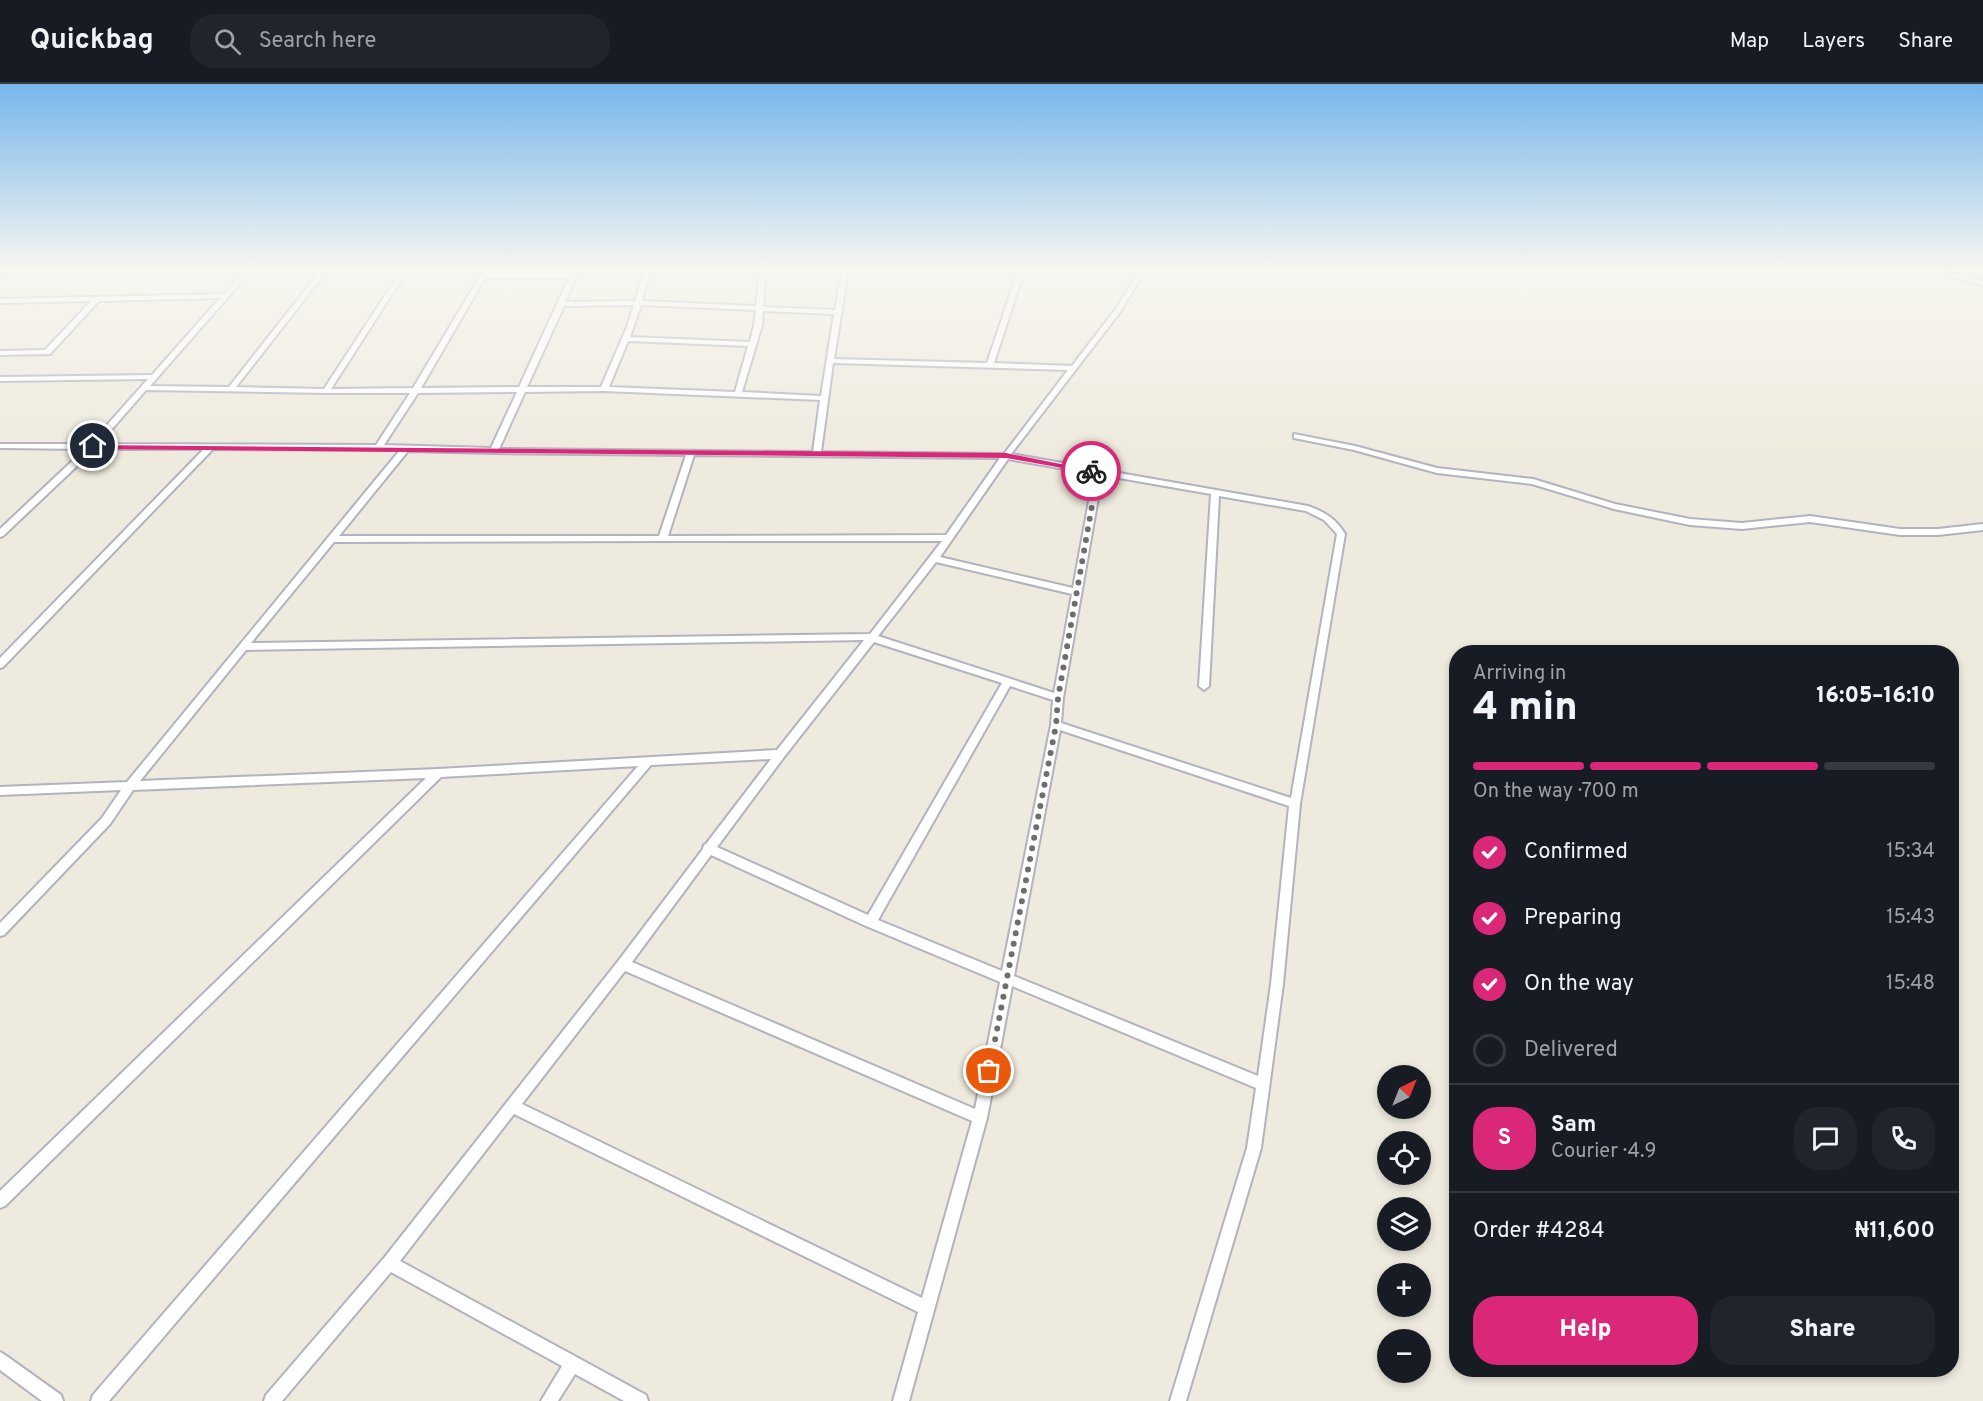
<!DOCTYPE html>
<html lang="en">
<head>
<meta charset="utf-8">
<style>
	:root { --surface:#171b24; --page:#20242c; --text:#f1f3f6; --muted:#9ea1a6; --line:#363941; --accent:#db2777 }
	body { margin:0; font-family:Overpass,sans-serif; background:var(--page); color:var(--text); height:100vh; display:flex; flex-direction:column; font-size:22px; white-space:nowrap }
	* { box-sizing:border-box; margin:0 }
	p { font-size:20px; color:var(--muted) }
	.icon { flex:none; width:33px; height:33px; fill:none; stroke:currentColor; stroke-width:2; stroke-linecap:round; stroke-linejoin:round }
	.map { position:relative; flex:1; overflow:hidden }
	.sheet { position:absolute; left:1449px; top:561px; width:510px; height:732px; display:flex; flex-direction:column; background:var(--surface); border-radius:24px; box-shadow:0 3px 9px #0003 }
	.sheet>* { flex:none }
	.needle { width:39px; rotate:43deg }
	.tools { position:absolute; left:1377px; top:981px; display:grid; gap:12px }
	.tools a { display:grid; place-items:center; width:54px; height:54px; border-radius:50%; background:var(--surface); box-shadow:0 3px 9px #0003; font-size:30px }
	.pin { position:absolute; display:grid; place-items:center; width:51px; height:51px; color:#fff; margin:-26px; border:3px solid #fff; border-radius:50%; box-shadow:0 2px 6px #0007 }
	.courier { position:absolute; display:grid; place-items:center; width:60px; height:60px; margin:-30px; border:4px solid #db2777; border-radius:50%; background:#fff; color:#222; box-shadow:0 2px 8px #0007 }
	.headline em { font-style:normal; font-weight:800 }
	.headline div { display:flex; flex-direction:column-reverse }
	.headline { display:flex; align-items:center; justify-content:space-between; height:102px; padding:0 24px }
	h1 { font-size:39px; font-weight:800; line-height:45px }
	.bar { display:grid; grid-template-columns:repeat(4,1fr); gap:9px 6px; align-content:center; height:72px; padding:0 24px }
	.bar i { height:8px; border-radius:4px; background:var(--line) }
	.bar .on { background:var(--accent) }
	.bar p { grid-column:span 4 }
	.line { display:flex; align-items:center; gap:15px; padding:0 24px; border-top:2px solid var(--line) }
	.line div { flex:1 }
	.round { display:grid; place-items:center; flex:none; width:63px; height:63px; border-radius:24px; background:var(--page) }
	ol { padding:0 24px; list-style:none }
	li { display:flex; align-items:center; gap:18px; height:66px }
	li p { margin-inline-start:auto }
	li .icon { padding:6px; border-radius:50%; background:var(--accent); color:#fff; stroke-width:4 }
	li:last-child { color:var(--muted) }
	li i { width:33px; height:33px; border:3px solid var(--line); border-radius:50% }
	.cta { display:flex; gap:12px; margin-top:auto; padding:12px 24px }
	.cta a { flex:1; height:69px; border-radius:24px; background:var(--accent); color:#fff; font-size:24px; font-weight:800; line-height:69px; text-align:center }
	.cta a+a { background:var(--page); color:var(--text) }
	header { display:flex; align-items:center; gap:36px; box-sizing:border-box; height:84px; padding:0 30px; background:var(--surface); border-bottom:2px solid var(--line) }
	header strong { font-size:28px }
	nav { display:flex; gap:33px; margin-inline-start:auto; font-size:21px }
	.search { width:420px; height:54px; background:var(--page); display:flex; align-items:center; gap:15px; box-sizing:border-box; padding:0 21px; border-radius:24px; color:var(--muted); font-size:22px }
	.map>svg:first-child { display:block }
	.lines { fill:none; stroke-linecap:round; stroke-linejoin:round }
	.street-casing { stroke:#b2b2c0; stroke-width:4 }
	.street { fill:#fff; fill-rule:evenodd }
	.route { fill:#db2777 }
	.done { stroke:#706e6a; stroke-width:6; stroke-dasharray:0 10.8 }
</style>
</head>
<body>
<header>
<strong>Quickbag</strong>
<div class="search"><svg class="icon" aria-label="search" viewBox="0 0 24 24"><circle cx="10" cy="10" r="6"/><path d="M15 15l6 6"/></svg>Search here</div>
<nav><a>Map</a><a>Layers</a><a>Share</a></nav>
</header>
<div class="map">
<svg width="1983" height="1317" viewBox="0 0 1983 1317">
	<rect width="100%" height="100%" fill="#eeeade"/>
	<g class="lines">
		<g class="street-casing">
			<g id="street">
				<polygon points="7,187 0,194 0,187"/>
				<path d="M 244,187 L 251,187 L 150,302 L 229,303 L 320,187 L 327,187 L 236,303 L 324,305 L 401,187 L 407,187 L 331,305 L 413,304 L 483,187 L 489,187 L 488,190 L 571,190 L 573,187 L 579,187 L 565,218 L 635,217 L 644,187 L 650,187 L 642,217 L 756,222 L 760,187 L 766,187 L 763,223 L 835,226 L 842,187 L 848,187 L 834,275 L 987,279 L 1018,187 L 1024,187 L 994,279 L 1072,282 L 1115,226 L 1139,187 L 1145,187 L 1120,228 L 1011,370 L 1308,422 C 1325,428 1336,435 1345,450 L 1300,720 L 1283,900 L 1261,1064 L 1186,1317 L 1170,1317 L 1247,1064 L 1256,1004 L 1012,902 L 987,1034 L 909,1317 L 893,1317 L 918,1228 L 514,1030 L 400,1177 L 646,1311 L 648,1317 L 624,1317 L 575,1290 L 558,1317 L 541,1317 L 562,1282 L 391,1188 L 282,1317 L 264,1317 L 266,1311 L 384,1174 L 619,876 L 703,765 L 704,761 L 706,760 L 771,675 L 651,681 L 109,1317 L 91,1317 L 93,1311 L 638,682 L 441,693 L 5,1122 L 0,1124 L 0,1107 L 426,694 L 133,706 L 110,740 L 4,851 L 0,852 L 0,839 L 102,734 L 121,706 L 0,711 L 0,703 L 127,698 L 400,366 L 213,365 L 3,583 L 0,584 L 0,574 L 204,365 L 95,365 L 3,452 L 0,453 L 0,445 L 85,365 L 0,364 L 0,360 L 90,360 L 148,295 L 0,297 L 0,293 L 152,291 L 220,214 L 99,217 L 50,270 L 0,271 L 0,267 L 45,266 L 91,217 L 0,219 L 0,215 L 224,210 ZM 485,194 L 569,194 L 519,303 L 421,304 ZM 634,221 L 627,243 L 601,303 L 527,303 L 564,222 ZM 641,221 L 756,226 L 754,241 L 750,258 L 630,253 ZM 763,227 L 834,230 L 821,312 L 742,308 L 762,241 ZM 628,257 L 748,262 L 735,308 L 609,303 ZM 833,279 L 1068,286 L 1004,370 L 821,368 ZM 146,306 L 326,309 L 410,309 L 376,361 L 99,360 ZM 604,307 L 820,316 L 813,368 L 499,365 L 525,308 ZM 517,308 L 491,364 L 384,361 L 418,309 ZM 408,367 L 494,369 L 686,371 L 659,452 L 339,452 ZM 694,371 L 1000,374 L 946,451 L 668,452 ZM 1008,375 L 1094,390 L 1073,504 L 940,473 ZM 1102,391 L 1211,410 L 1199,602 L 1204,606 L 1209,602 L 1219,412 L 1306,427 L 1324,436 L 1337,450 L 1291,714 L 1061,639 L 1063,614 ZM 660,457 L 942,457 L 870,550 L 251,559 L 334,458 ZM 936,478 L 1072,510 L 1054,609 L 878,552 ZM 864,556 L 777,666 L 438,685 L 140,697 L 246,566 ZM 874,558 L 1002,599 L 868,831 L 717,763 L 784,673 ZM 1010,602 L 1053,616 L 1051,641 L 1002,887 L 878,836 ZM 1060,646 L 1289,722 L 1271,900 L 1258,992 L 1014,892 ZM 711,771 L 866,842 L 1000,898 L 975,1025 L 632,878 ZM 625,887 L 972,1037 L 922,1214 L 522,1020 Z"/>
				<polygon points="1929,187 1941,187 1983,197 1983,201"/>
				<polygon points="1294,350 1355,362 1437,384 1533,395 1615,420 1690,435 1742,439 1810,432 1900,445 1938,445 1983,440 1983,446 1938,451 1900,451 1810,438 1742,445 1690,441 1614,425 1532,400 1437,389 1354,366 1294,354"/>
				<polygon points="0,1268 5,1271 61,1311 63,1317 42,1317 0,1286"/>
			</g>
		</g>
		<use href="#street" class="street"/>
	</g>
	<linearGradient id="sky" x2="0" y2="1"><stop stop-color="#77b6ec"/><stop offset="0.5" stop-color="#f7f6f0"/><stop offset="1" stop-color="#f7f6f0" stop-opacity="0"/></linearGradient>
	<rect width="1983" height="371" fill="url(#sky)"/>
	<polygon class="route" points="90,361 1006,369 1095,387 1091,389 1006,374 93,365 89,362"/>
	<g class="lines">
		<polyline class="done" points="989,987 1056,641 1058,614 1098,388 1091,387"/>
	</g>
</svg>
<div class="tools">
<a><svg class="needle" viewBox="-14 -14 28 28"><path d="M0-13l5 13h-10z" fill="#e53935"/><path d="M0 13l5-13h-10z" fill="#9ea1a6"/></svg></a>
<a><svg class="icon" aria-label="locate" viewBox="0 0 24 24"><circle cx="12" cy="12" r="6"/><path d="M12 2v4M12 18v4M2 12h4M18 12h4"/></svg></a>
<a><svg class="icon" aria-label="layers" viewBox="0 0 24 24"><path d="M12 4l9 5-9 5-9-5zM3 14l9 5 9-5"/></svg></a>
<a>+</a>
<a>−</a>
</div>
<div class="pin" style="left:989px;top:987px;background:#ea580c"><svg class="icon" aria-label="bag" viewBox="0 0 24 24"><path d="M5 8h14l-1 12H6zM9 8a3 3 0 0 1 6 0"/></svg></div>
<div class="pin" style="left:93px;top:362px;background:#1f2937"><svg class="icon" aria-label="home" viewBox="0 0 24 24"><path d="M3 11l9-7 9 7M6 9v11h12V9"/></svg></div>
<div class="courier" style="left:1091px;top:387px"><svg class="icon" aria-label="bike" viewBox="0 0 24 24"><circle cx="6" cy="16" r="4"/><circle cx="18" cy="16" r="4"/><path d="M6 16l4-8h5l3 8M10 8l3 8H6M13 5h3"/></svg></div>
<section class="sheet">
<div class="headline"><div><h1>4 min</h1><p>Arriving in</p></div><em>16:05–16:10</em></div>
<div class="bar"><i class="on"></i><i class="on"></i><i class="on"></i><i></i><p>On the way · 700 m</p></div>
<ol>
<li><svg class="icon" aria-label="check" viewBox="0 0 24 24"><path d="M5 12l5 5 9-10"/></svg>Confirmed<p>15:34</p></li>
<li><svg class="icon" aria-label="check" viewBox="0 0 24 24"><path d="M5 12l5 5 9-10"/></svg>Preparing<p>15:43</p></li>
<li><svg class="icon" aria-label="check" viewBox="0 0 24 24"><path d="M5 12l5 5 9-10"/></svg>On the way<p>15:48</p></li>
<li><i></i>Delivered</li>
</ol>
<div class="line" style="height:108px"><b class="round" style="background:var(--accent);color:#fff">S</b><div><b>Sam</b><p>Courier · 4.9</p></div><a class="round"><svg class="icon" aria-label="chat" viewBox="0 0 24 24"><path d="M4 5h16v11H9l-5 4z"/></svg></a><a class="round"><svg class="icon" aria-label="phone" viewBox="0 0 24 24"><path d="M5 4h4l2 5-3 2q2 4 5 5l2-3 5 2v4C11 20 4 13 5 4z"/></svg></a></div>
<div class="line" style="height:78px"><div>Order #4284</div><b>₦11,600</b></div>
<div class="cta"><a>Help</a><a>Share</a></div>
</section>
</div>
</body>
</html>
